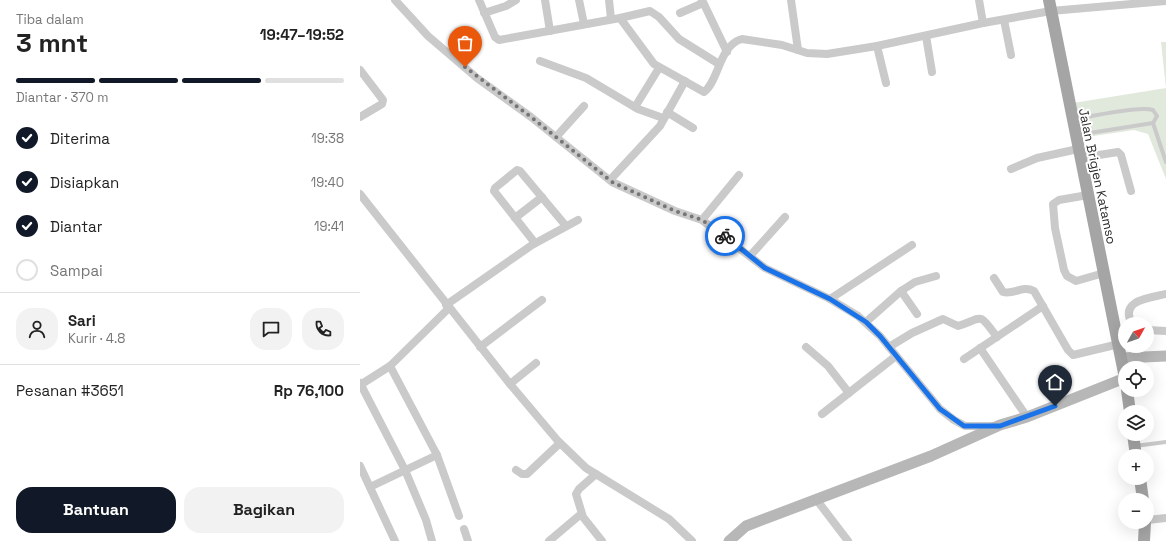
<!DOCTYPE html>
<html lang="id">
<head>
<meta charset="utf-8">
<style>
	:root { --surface:#fff; --page:#f2f2f2; --text:#222; --muted:#767676; --line:#e0e0e0; --accent:#111827 }
	body { margin:0; font-family:"Space Grotesk",sans-serif; background:var(--page); color:var(--text); height:100vh; display:flex; flex-direction:column; font-size:15px; white-space:nowrap }
	* { box-sizing:border-box; margin:0 }
	p { font-size:13px; color:var(--muted) }
	.icon { flex:none; width:22px; height:22px; fill:none; stroke:currentColor; stroke-width:2; stroke-linecap:round; stroke-linejoin:round }
	.map { position:relative; flex:1; overflow:hidden }
	.sheet { display:flex; flex-direction:column; background:var(--surface); width:360px }
	.sheet>* { flex:none }
	.needle { width:26px; rotate:50deg }
	.tools { position:absolute; left:758px; top:317px; display:grid; gap:8px }
	.tools a { display:grid; place-items:center; width:36px; height:36px; border-radius:50%; background:var(--surface); box-shadow:0 4px 16px #0002; font-size:20px }
	.pin { position:absolute; display:grid; place-items:center; width:34px; height:34px; color:#fff; margin:-41px -17px; border-radius:50% 50% 50% 0; rotate:-45deg; box-shadow:0 0 4px #0007 }
	.pin .icon { rotate:45deg }
	.courier { position:absolute; display:grid; place-items:center; width:40px; height:40px; margin:-20px; border:3px solid #1a73e8; border-radius:50%; background:#fff; color:#222; box-shadow:0 1px 5px #0007 }
	.headline em { font-style:normal; font-weight:700 }
	.headline div { display:flex; flex-direction:column-reverse }
	.headline { display:flex; align-items:center; justify-content:space-between; height:68px; padding:0 16px }
	h1 { font-size:26px; font-weight:700; line-height:30px }
	.bar { display:grid; grid-template-columns:repeat(4,1fr); gap:6px 4px; align-content:center; height:48px; padding:0 16px }
	.bar i { height:5px; border-radius:3px; background:var(--line) }
	.bar .selected { background:var(--accent) }
	.bar p { grid-column:span 4 }
	.line { display:flex; align-items:center; gap:10px; padding:0 16px; border-top:1px solid var(--line) }
	.line div { flex:1 }
	.round { display:grid; place-items:center; flex:none; width:42px; height:42px; border-radius:16px; background:var(--page) }
	ol { padding:0 16px; list-style:none }
	li { display:flex; align-items:center; gap:12px; height:44px }
	li p { margin-inline-start:auto }
	li .icon { padding:4px; border-radius:50%; background:var(--accent); color:#fff; stroke-width:4 }
	li:last-child { color:var(--muted) }
	li i { width:22px; height:22px; border:2px solid var(--line); border-radius:50% }
	.cta { display:flex; gap:8px; margin-top:auto; padding:8px 16px }
	.cta a { flex:1; height:46px; border-radius:16px; background:var(--accent); color:#fff; font-size:16px; font-weight:700; line-height:46px; text-align:center }
	.cta a+a { background:var(--page); color:var(--text) }
	main { display:flex; flex:1; min-height:0 }
	.map>svg:first-child { display:block }
	.green { fill:#e1e9dc }
	.lines { fill:none; stroke-linecap:round; stroke-linejoin:round }
	.lane { stroke:#cacaca; stroke-width:4 }
	.street { stroke:#cacaca; stroke-width:8 }
	.secondary { stroke:#b7b7b7; stroke-width:11 }
	.primary { stroke:#a5a5a5; stroke-width:12 }
	.done { stroke:#767676; stroke-width:4; stroke-dasharray:0 7.2 }
	.route { stroke:#1a73e8; stroke-width:5 }
	.labels { text-anchor:middle; stroke-width:4; stroke-linejoin:round; paint-order:stroke }
	.street-label { font-size:13px; fill:#2d2d2d; stroke:#fff }
</style>
</head>
<body>
<main>
<section class="sheet">
<div class="headline"><div><h1>3 mnt</h1><p>Tiba dalam</p></div><em>19:47–19:52</em></div>
<div class="bar"><i class="selected"></i><i class="selected"></i><i class="selected"></i><i></i><p>Diantar · 370 m</p></div>
<ol>
<li><svg class="icon" aria-label="check" viewBox="0 0 24 24"><path d="M5 12l5 5 9-10"/></svg>Diterima<p>19:38</p></li>
<li><svg class="icon" aria-label="check" viewBox="0 0 24 24"><path d="M5 12l5 5 9-10"/></svg>Disiapkan<p>19:40</p></li>
<li><svg class="icon" aria-label="check" viewBox="0 0 24 24"><path d="M5 12l5 5 9-10"/></svg>Diantar<p>19:41</p></li>
<li><i></i>Sampai</li>
</ol>
<div class="line" style="height:72px"><a class="round"><svg class="icon" aria-label="person" viewBox="0 0 24 24"><circle cx="12" cy="8" r="4"/><path d="M4 21q1-7 8-7t8 7"/></svg></a><div><b>Sari</b><p>Kurir · 4.8</p></div><a class="round"><svg class="icon" aria-label="chat" viewBox="0 0 24 24"><path d="M4 5h16v11H9l-5 4z"/></svg></a><a class="round"><svg class="icon" aria-label="phone" viewBox="0 0 24 24"><path d="M5 4h4l2 5-3 2q2 4 5 5l2-3 5 2v4C11 20 4 13 5 4z"/></svg></a></div>
<div class="line" style="height:52px"><div>Pesanan #3651</div><b>Rp 76,100</b></div>
<div class="cta"><a>Bantuan</a><a>Bagikan</a></div>
</section>
<div class="map">
<svg width="806" height="541" viewBox="0 0 806 541">
	<rect width="100%" height="100%" fill="#fff"/>
	<polygon class="green" points="801,42 806,42 806,179 788,134 774,130 720,138 713,103 806,88"/>
	<g class="lines">
		<g class="lane">
			<path d="M 715,120 C 730,116 780,106 793,110 L 797,116 L 793,123 L 806,162"/>
			<polyline points="717,135 793,123"/>
			<polyline points="775,446 806,442"/>
		</g>
		<g class="street">
			<polyline points="35,0 68,36 117,78 171,117 252,182 315,211 342,220 405,268 470,299 498,316 520,336 580,409 594,420 605,426 636,426"/>
			<polyline points="119,0 135,37 139,40 260,18 290,11 299,17 319,39 359,64"/>
			<polyline points="185,0 190,31"/>
			<polyline points="219,0 224,24"/>
			<polyline points="249,0 251,19"/>
			<polyline points="342,0 367,52"/>
			<polyline points="431,0 438,50"/>
			<polyline points="619,0 623,23"/>
			<polyline points="124,13 146,6 156,0"/>
			<polyline points="320,13 343,3"/>
			<path d="M 260,18 L 294,64 L 344,92 C 359,81 359,45 382,39 L 422,45 L 447,53 L 467,54 L 517,46 L 623,23 L 691,11 L 806,1"/>
			<polyline points="644,20 651,55"/>
			<polyline points="566,36 572,72"/>
			<polyline points="517,46 526,83"/>
			<polyline points="180,61 226,78 278,109 303,118"/>
			<polyline points="0,70 23,100 22,104 0,117"/>
			<polyline points="275,107 299,68"/>
			<polyline points="307,112 333,128"/>
			<polyline points="196,137 224,106"/>
			<polyline points="720,158 758,152 761,155 771,191"/>
			<polyline points="651,169 677,158 718,149"/>
			<polyline points="250,180 300,126 325,81"/>
			<polyline points="0,194 150,384 198,441 226,468 309,519 332,541"/>
			<polyline points="728,195 699,200 693,204 695,228 704,270 707,276 716,281 744,273"/>
			<polyline points="155,218 182,197"/>
			<polyline points="342,220 379,175"/>
			<polyline points="175,243 134,191 135,188 157,170 160,171 206,226"/>
			<polyline points="390,256 425,217"/>
			<path d="M 634,278 L 643,292 C 654,295 662,285 674,291 L 708,350 L 713,355 L 759,344"/>
			<polyline points="541,291 557,314"/>
			<polyline points="470,299 552,245"/>
			<polyline points="86,305 172,245 218,220"/>
			<polyline points="506,322 541,291 555,282 576,276"/>
			<path d="M 772,324 C 759,300 789,298 806,294"/>
			<polyline points="787,330 806,331"/>
			<polyline points="120,347 182,300"/>
			<polyline points="446,347 468,366 489,393"/>
			<path d="M 529,347 L 552,333 L 583,319 L 598,326 C 625,317 618,312 637,337"/>
			<polyline points="620,348 667,417"/>
			<polyline points="604,359 683,306"/>
			<polyline points="30,366 77,455 99,516"/>
			<polyline points="0,383 45,470 66,520 72,541"/>
			<polyline points="150,384 176,363"/>
			<polyline points="0,385 30,366 89,308"/>
			<polyline points="462,414 536,356"/>
			<polyline points="0,466 35,541"/>
			<polyline points="156,470 162,474 167,474 200,443"/>
			<polyline points="236,474 219,489 216,494 223,517 242,541"/>
			<polyline points="10,487 77,455"/>
			<polyline points="456,499 488,541"/>
			<polyline points="787,520 806,518"/>
			<polyline points="104,529 108,541"/>
			<polyline points="189,541 221,514"/>
		</g>
		<g class="secondary">
			<polyline points="762,358 806,356"/>
			<polyline points="369,541 386,526 571,456 640,425 667,417 765,378"/>
		</g>
		<g class="primary">
			<polyline points="689,0 765,378"/>
			<polyline points="767,390 770,412"/>
			<polyline points="773,434 776,456"/>
			<polyline points="780,478 783,500"/>
			<polyline points="784,541 785,522"/>
		</g>
	</g>
	<g class="lines">
		<polyline class="done" points="105,67 171,117 252,182 315,211 342,220 365,236"/>
		<polyline class="route" points="365,236 405,268 470,299 506,322 520,336 580,409 604,426 640,426 695,406"/>
	</g>
	<g class="labels">
		<g class="street-label">
			<text transform="translate(738 176) rotate(78)" y="5">Jalan Brigjen Katamso</text>
		</g>
	</g>
</svg>
<div class="tools">
<a><svg class="needle" viewBox="-14 -14 28 28"><path d="M0-13l5 13h-10z" fill="#e53935"/><path d="M0 13l5-13h-10z" fill="#767676"/></svg></a>
<a><svg class="icon" aria-label="locate" viewBox="0 0 24 24"><circle cx="12" cy="12" r="6"/><path d="M12 2v4M12 18v4M2 12h4M18 12h4"/></svg></a>
<a><svg class="icon" aria-label="layers" viewBox="0 0 24 24"><path d="M12 4l9 5-9 5-9-5zM3 14l9 5 9-5"/></svg></a>
<a>+</a>
<a>−</a>
</div>
<div class="pin" style="left:105px;top:67px;background:#ea580c"><svg class="icon" aria-label="bag" viewBox="0 0 24 24"><path d="M5 8h14l-1 12H6zM9 8a3 3 0 0 1 6 0"/></svg></div>
<div class="pin" style="left:695px;top:406px;background:#1f2937"><svg class="icon" aria-label="home" viewBox="0 0 24 24"><path d="M3 11l9-7 9 7M6 9v11h12V9"/></svg></div>
<div class="courier" style="left:365px;top:236px"><svg class="icon" aria-label="bike" viewBox="0 0 24 24"><circle cx="6" cy="16" r="4"/><circle cx="18" cy="16" r="4"/><path d="M6 16l4-8h5l3 8M10 8l3 8H6M13 5h3"/></svg></div>
</div>
</main>
</body>
</html>
